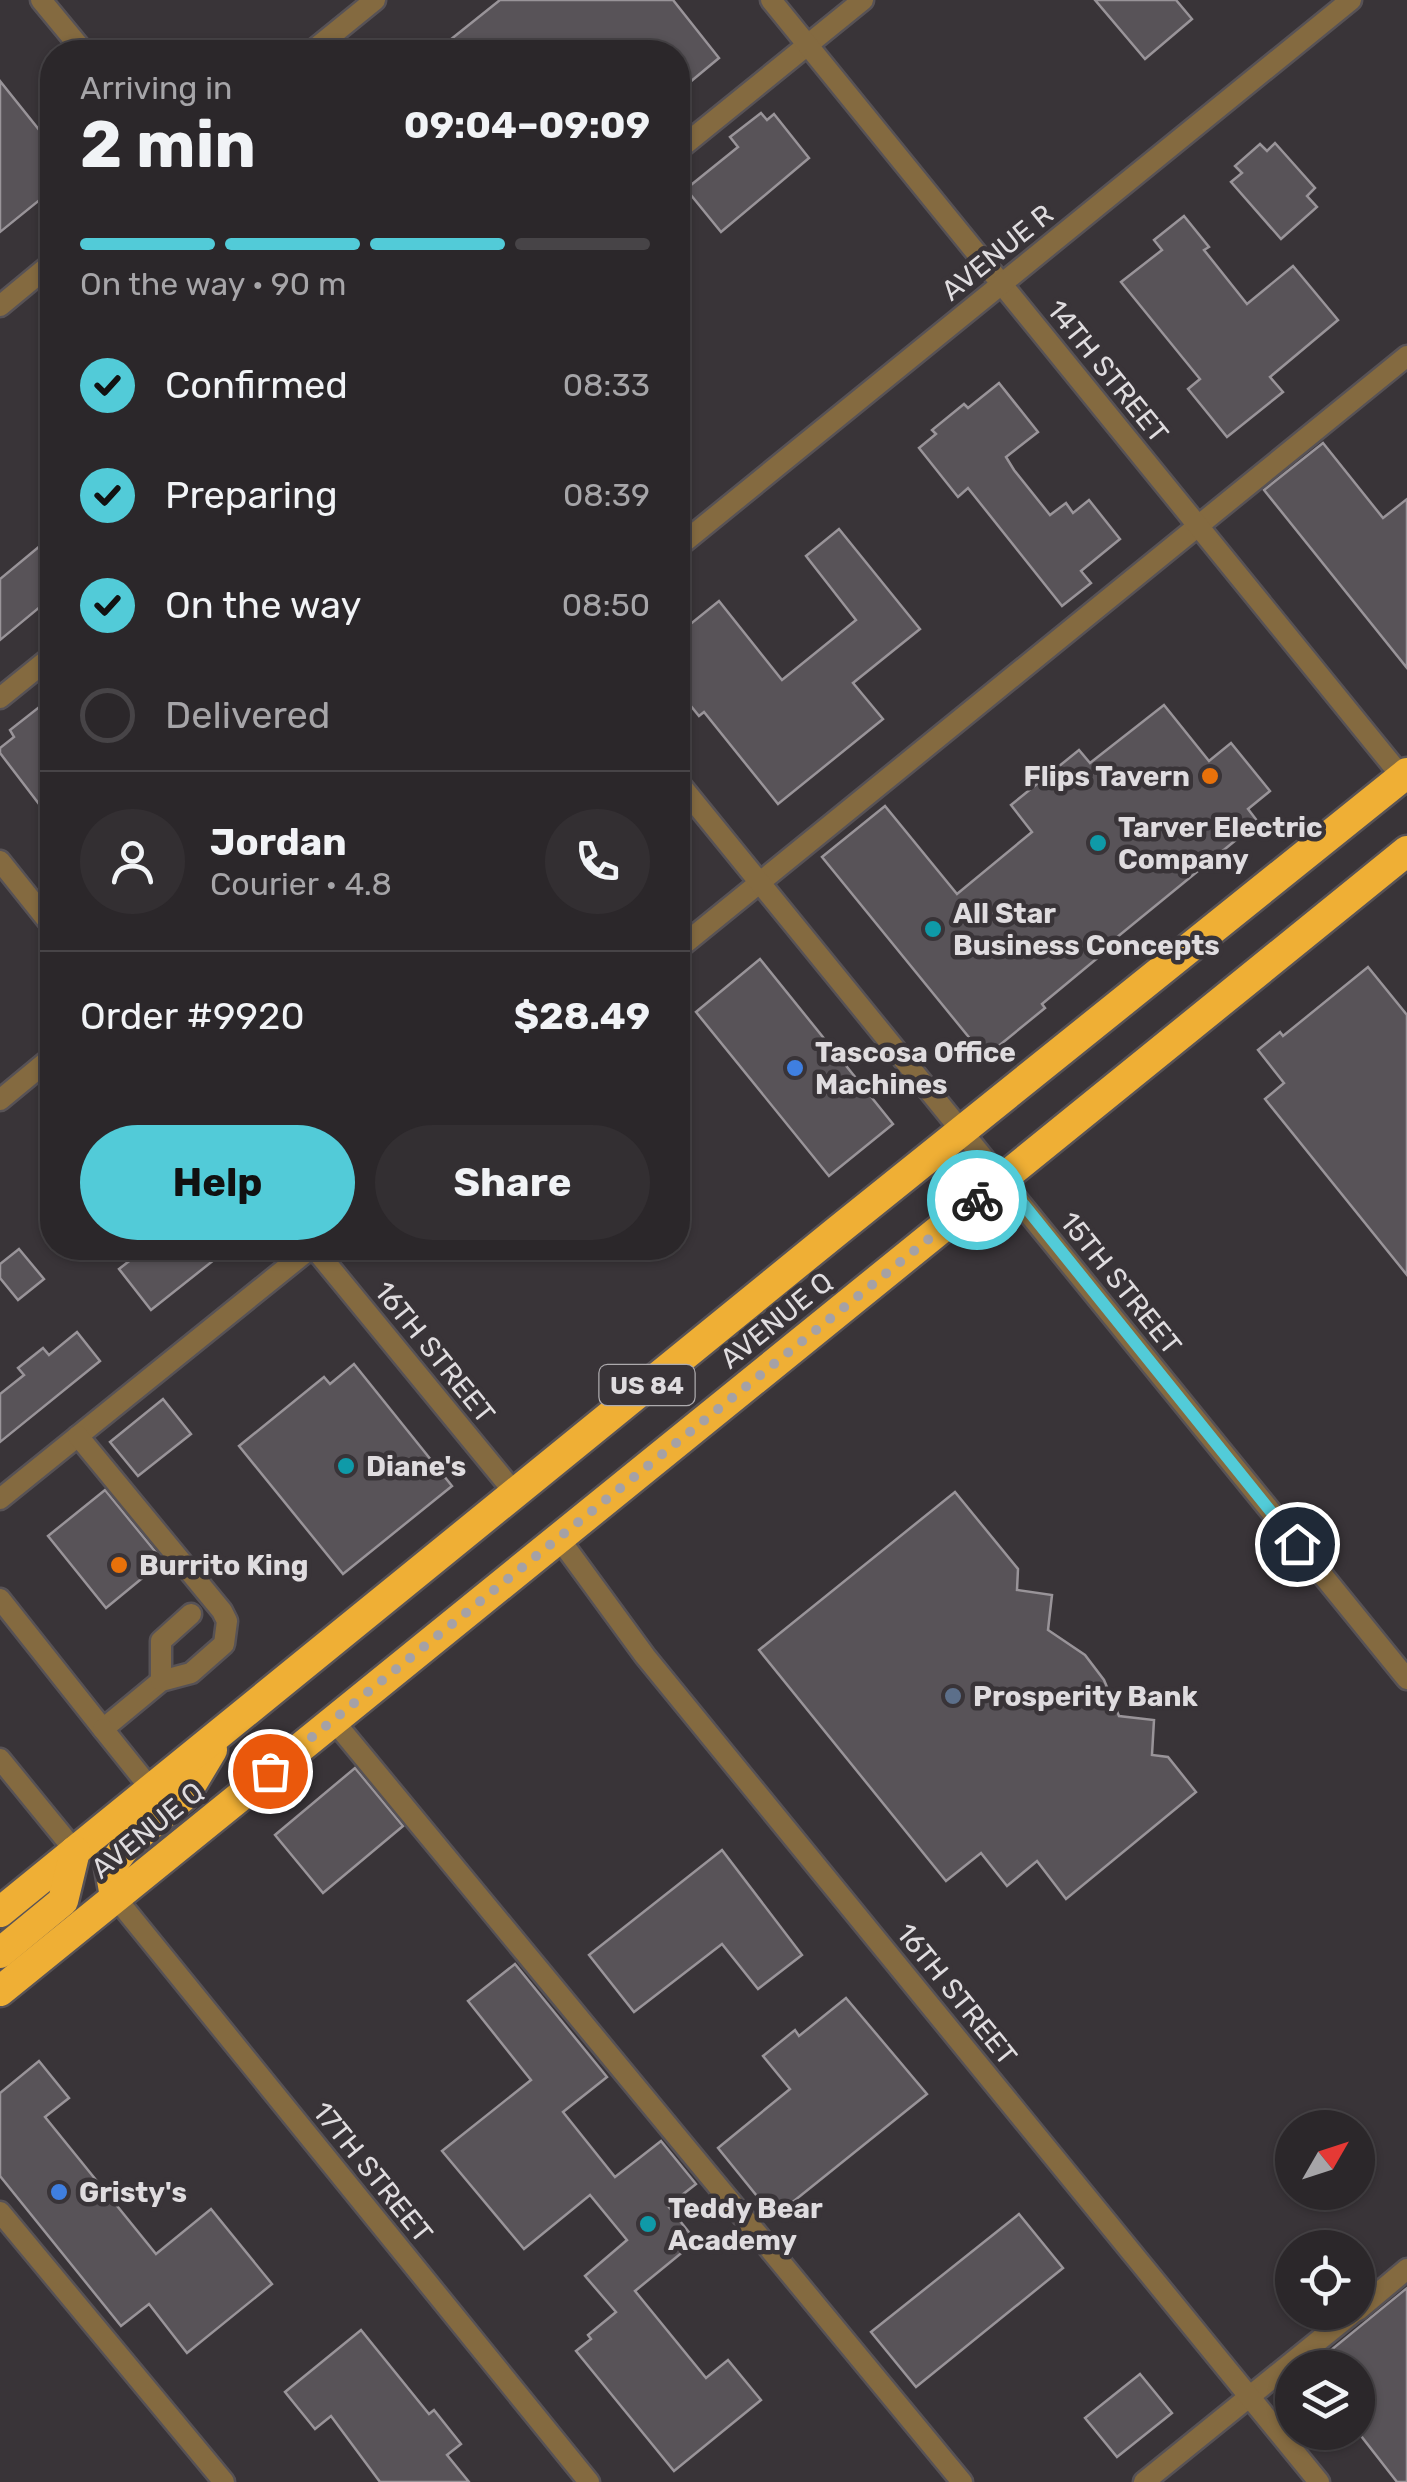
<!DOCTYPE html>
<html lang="en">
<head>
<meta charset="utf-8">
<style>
	:root { --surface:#2b272a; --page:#332f32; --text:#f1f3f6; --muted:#a6a5a8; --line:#474447; --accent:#52cbd8 }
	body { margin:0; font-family:Rubik,sans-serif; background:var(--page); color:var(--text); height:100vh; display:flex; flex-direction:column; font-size:38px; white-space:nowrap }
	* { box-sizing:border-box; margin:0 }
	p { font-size:32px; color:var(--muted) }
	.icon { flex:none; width:55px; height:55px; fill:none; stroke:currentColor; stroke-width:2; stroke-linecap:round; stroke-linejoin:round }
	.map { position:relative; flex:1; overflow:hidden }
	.sheet { position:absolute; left:40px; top:40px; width:650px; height:1220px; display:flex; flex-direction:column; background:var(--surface); border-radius:40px; box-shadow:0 2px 8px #0004,0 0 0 2px var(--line) }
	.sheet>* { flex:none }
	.needle { width:65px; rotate:51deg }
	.tools { position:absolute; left:1275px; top:2110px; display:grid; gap:20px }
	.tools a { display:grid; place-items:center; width:100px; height:100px; border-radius:50%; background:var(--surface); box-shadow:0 2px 8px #0004,0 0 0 2px var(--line); font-size:50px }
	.pin { position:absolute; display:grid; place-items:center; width:85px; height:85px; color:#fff; margin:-42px; border:5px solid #fff; border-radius:50%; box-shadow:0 2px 10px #0007 }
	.courier { position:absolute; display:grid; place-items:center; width:100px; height:100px; margin:-50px; border:8px solid #52cbd8; border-radius:50%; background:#fff; color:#222; box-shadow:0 2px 12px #0007 }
	.summary em { font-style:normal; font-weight:700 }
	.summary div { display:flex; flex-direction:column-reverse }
	.summary { display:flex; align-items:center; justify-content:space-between; height:170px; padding:0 40px }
	h1 { font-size:65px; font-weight:700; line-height:75px }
	.bar { display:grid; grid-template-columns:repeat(4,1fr); gap:15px 10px; align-content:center; height:120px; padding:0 40px }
	.bar i { height:12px; border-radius:8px; background:var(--line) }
	.bar .selected { background:var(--accent) }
	.bar p { grid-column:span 4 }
	.line { display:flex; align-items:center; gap:25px; padding:0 40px; border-top:2px solid var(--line) }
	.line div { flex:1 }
	.round { display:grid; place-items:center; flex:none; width:105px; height:105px; border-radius:52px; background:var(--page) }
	ol { padding:0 40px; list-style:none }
	li { display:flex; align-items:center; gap:30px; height:110px }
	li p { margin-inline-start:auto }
	li .icon { padding:10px; border-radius:50%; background:var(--accent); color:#111; stroke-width:4 }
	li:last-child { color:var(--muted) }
	li i { width:55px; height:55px; border:5px solid var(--line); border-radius:50% }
	.primary-button { display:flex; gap:20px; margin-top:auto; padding:20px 40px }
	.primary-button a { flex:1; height:115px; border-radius:60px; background:var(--accent); color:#111; font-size:40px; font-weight:700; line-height:115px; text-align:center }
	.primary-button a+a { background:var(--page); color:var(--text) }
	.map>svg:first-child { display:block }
	.building { fill:#585358; stroke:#999499; stroke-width:2.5 }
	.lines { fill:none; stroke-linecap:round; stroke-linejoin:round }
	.lane-casing { stroke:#575256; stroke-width:25 }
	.street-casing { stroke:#575256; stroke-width:25 }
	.highway-casing { stroke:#575256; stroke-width:35 }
	.lane { stroke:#846a40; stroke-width:20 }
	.street { stroke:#846a40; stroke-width:20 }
	.highway { stroke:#efaf35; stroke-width:30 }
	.done { stroke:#a5a1a5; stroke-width:10; stroke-dasharray:0 18 }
	.route { stroke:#52cbd8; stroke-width:12 }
	.food-dot { fill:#e8710a; stroke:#393438; stroke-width:4 }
	.culture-dot { fill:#0f9aa8; stroke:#393438; stroke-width:4 }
	.shop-dot { fill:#3f7fe0; stroke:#393438; stroke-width:4 }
	.service-dot { fill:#5c6f8a; stroke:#393438; stroke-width:4 }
	.labels { text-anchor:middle; stroke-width:9; stroke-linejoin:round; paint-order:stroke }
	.shield { fill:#393438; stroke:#adaaad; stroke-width:2.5 }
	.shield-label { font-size:25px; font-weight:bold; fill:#dfdcdf }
	.street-label { font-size:28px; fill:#dfdcdf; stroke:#393438 }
	.poi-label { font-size:28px; font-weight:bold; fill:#dfdcdf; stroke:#393438; text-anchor:start }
</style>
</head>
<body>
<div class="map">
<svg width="1407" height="2482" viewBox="0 0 1407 2482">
	<rect width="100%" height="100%" fill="#393438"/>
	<g class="building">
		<polygon points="500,0 673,0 719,58 678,92 678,52 435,52"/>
		<polygon points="1095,0 1176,0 1192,19 1145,59"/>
		<polygon points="0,81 52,146 52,190 0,232"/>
		<polygon points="761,113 767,120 774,114 809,158 721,232 686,189 738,147 730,137"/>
		<polygon points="1275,143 1315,188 1307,196 1317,207 1281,239 1231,182 1242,173 1235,166 1260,144 1267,151"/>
		<polygon points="1184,216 1209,247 1204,250 1247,304 1293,266 1338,320 1270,377 1283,392 1227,437 1188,389 1200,379 1121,282 1162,250 1154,240"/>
		<polygon points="999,383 1038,432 1006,457 1014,470 1050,515 1066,503 1073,513 1089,500 1120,539 1081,571 1091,583 1062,606 968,488 958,497 919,448 936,434 932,430 964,404 968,408"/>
		<polygon points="1323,443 1383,518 1407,499 1407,668 1264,490"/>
		<polygon points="839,529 920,629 853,683 883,719 778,804 704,712 699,716 678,690 678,634 719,601 782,680 856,620 806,556"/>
		<polygon points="52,536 52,597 0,640 0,579"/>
		<polygon points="52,697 52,821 0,753 0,748 14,737 10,730"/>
		<polygon points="1164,705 1209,761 1231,743 1270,791 1248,809 1258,822 1116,938 1118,941 1042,1004 1045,1008 985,1057 822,857 885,806 957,894 1032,832 1011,805 1079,750 1090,763"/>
		<polygon points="760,959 893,1124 829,1176 696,1012"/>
		<polygon points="1368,967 1407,1015 1407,1275 1265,1099 1284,1083 1258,1050 1280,1032 1283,1036"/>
		<polygon points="146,1248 229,1248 151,1310 119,1269"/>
		<polygon points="19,1249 44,1279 18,1300 0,1278 0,1264"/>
		<polygon points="77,1332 100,1361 0,1442 0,1394 24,1375 18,1368 43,1348 49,1355"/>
		<polygon points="354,1364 452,1486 343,1574 239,1446 324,1377 330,1384"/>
		<polygon points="163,1399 191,1434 138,1476 110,1442"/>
		<polygon points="105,1490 163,1561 106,1608 48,1536"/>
		<polygon points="955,1492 1018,1569 1017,1590 1052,1595 1048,1630 1085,1655 1104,1680 1119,1716 1154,1720 1152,1755 1168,1757 1196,1792 1066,1899 1037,1861 1007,1886 981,1853 946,1881 759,1650"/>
		<polygon points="355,1768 403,1826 323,1893 275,1835"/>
		<polygon points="722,1850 802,1955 758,1989 722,1944 634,2012 589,1955"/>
		<polygon points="515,1964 607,2077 563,2112 615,2177 661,2141 696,2184 668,2206 696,2241 635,2291 706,2378 728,2360 761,2400 674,2471 576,2351 591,2339 588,2335 616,2312 585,2276 627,2240 590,2195 524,2249 442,2151 531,2080 468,2001"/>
		<polygon points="846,1998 927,2094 774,2217 718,2148 790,2089 763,2056 795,2030 799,2036"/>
		<polygon points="39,2061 69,2098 45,2117 156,2254 211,2209 272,2284 187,2353 149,2304 121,2326 0,2176 0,2093"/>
		<polygon points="1019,2214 1063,2268 916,2387 871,2332"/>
		<polygon points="1407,2288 1407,2482 1397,2482 1358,2432 1358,2368 1309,2368"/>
		<polygon points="361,2330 429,2414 434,2410 461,2444 447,2455 469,2482 380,2482 331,2416 315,2429 285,2392"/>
		<polygon points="1140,2374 1172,2413 1117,2457 1085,2418"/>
	</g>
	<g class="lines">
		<g class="lane-casing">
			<g id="lane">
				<polyline points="678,150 863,0"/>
				<polyline points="0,698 52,656"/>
				<polyline points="678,949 1407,356"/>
				<polyline points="0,1499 311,1248"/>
				<polyline points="0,1599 103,1729 161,1681 191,1673 224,1644 227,1621 222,1611 78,1436"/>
				<polyline points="161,1681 161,1641 191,1614"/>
				<polyline points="333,1720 962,2482"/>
				<polyline points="103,1729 151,1789"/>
				<polyline points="0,2212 224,2482"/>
				<polyline points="1358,2310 1407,2269"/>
				<polyline points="1144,2482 1354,2312"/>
			</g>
		</g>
		<g class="street-casing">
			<g id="street">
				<polyline points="41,0 84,52"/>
				<polyline points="771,0 1402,777"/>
				<polyline points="311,52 375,0"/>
				<polyline points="0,306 52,263"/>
				<polyline points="678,547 1351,0"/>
				<polyline points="678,782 1407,1679"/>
				<polyline points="0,861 52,926"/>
				<polyline points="0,1100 52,1057"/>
				<polyline points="314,1248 514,1492"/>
				<polyline points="558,1537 645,1656 1319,2482"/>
				<polyline points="0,1759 75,1851"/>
				<polyline points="115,1897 589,2482"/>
			</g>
		</g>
		<g class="highway-casing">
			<g id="highway">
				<polyline points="115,1897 110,1868 126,1846 185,1795 212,1750"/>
				<polyline points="0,1912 836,1232 1407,773"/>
				<polyline points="0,1953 63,1901 75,1851"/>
				<polyline points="0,1991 1407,851"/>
			</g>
		</g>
		<use href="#lane" class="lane"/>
		<use href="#street" class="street"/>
		<use href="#highway" class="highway"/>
	</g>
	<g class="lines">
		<polyline class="done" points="270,1771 977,1200"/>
		<polyline class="route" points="977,1200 1003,1179 1297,1544"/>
	</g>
	<g class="food-dot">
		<circle cx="1210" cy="776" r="10"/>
		<circle cx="119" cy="1565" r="10"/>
	</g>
	<g class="culture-dot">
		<circle cx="1098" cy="843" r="10"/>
		<circle cx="933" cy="929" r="10"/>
		<circle cx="346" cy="1466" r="10"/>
		<circle cx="648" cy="2224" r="10"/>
	</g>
	<g class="shop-dot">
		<circle cx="795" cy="1068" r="10"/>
		<circle cx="59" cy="2192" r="10"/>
	</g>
	<circle class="service-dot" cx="953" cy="1696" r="10"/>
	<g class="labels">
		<rect class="shield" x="599.5" y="1365" width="95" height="40" rx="8"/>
		<g class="shield-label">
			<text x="647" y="1394">US 84</text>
		</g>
		<g class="street-label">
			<text transform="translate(997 252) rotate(-39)" y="10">AVENUE R</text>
			<text transform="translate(1108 371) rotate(51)" y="10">14TH STREET</text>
			<text transform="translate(1121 1283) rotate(51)" y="10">15TH STREET</text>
			<text transform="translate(776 1320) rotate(-39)" y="10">AVENUE Q</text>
			<text transform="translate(435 1352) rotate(51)" y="10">16TH STREET</text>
			<text transform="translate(147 1830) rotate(-39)" y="10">AVENUE Q</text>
			<text transform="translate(957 1994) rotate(51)" y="10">16TH STREET</text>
			<text transform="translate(373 2172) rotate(51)" y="10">17TH STREET</text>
		</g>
		<g class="poi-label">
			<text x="1190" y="786" text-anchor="end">Flips Tavern</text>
			<text x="1118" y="837">Tarver Electric<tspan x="1118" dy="32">Company</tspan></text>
			<text x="953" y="923">All Star<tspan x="953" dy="32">Business Concepts</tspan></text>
			<text x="815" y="1062">Tascosa Office<tspan x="815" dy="32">Machines</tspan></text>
			<text x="366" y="1476">Diane's</text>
			<text x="139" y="1575">Burrito King</text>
			<text x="973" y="1706">Prosperity Bank</text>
			<text x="79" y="2202">Gristy's</text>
			<text x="668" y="2218">Teddy Bear<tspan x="668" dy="32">Academy</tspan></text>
		</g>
	</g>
</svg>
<div class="tools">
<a><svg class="needle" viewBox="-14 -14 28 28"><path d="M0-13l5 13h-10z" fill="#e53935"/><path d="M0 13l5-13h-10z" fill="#a6a5a8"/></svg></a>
<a><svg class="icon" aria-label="locate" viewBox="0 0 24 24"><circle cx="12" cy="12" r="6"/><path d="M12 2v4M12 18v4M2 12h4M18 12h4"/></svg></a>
<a><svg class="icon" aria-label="layers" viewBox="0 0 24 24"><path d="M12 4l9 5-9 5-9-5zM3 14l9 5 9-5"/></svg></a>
</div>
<div class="pin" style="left:270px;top:1771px;background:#ea580c"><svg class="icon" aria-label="bag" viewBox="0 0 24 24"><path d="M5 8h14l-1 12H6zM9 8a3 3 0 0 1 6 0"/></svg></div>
<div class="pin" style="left:1297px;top:1544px;background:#1f2937"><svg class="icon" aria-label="home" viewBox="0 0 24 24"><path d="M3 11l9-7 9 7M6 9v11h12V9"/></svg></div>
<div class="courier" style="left:977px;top:1200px"><svg class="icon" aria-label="bike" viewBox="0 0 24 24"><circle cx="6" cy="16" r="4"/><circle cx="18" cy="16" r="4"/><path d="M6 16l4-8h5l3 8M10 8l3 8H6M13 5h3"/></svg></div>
<section class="sheet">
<div class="summary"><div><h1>2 min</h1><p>Arriving in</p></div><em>09:04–09:09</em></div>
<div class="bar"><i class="selected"></i><i class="selected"></i><i class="selected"></i><i></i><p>On the way · 90 m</p></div>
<ol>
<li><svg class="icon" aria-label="check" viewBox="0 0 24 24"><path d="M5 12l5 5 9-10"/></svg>Confirmed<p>08:33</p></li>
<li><svg class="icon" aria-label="check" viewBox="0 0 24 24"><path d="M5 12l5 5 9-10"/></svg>Preparing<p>08:39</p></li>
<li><svg class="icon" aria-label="check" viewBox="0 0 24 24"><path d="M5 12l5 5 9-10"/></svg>On the way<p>08:50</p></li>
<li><i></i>Delivered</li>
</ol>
<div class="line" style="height:180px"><a class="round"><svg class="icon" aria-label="person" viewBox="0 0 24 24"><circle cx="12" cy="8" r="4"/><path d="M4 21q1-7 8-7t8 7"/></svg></a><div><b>Jordan</b><p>Courier · 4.8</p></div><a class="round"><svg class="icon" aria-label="phone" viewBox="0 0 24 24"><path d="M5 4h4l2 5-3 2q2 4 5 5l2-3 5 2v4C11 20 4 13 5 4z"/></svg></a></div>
<div class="line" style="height:130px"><div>Order #9920</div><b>$28.49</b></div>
<div class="primary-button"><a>Help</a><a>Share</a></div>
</section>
</div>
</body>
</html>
